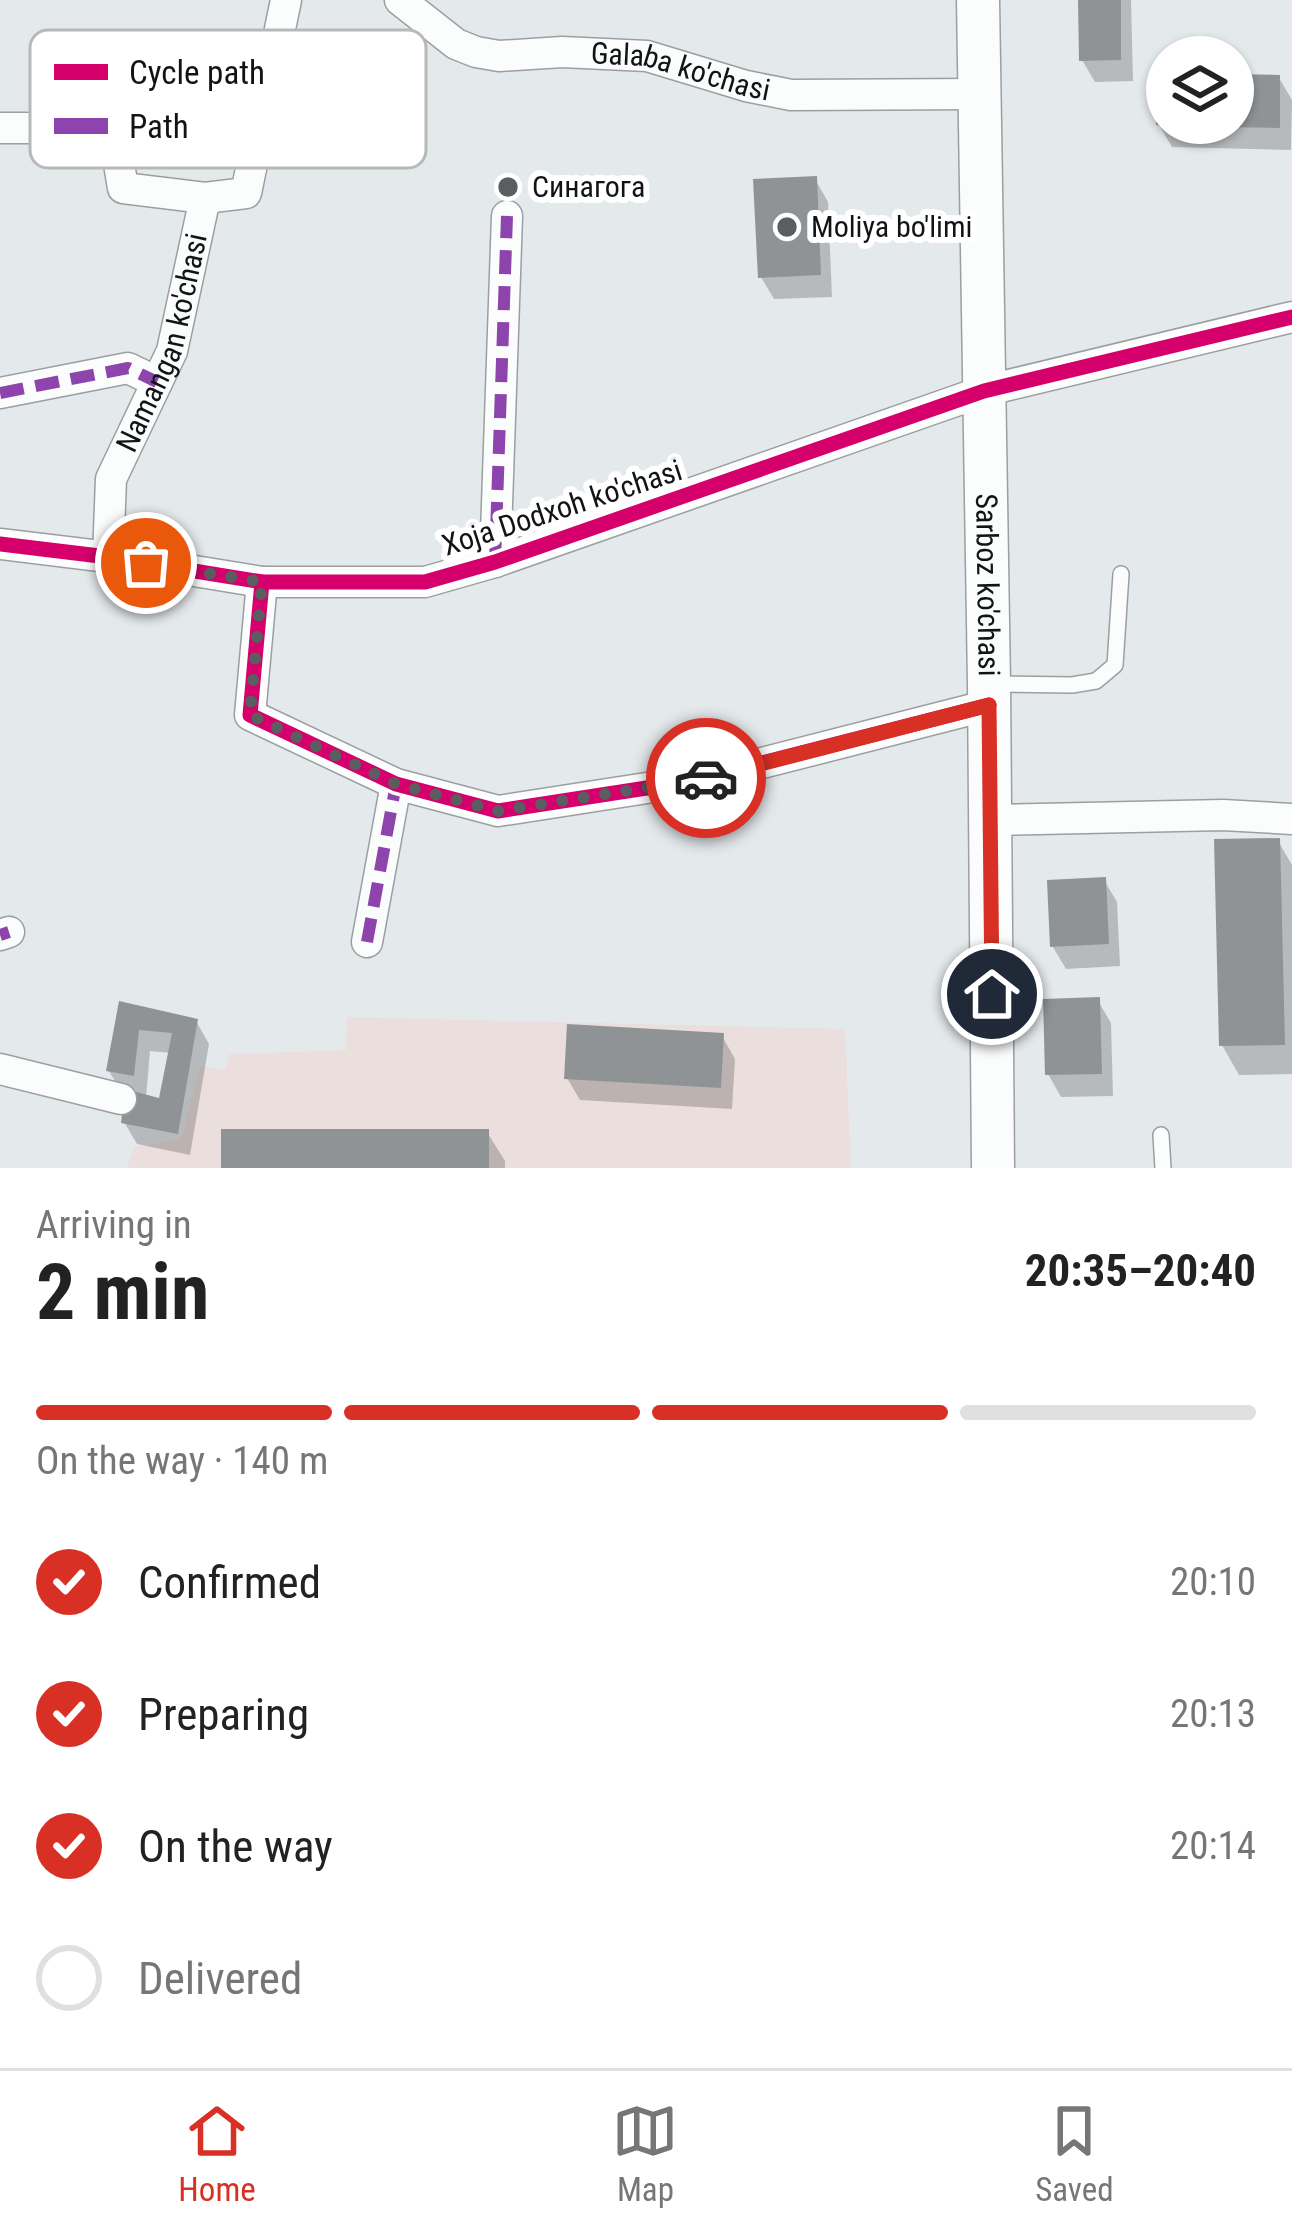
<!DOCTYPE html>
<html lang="en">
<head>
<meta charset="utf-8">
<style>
	:root { --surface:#fff; --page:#f2f2f2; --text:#222; --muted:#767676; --line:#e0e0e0; --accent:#d93025 }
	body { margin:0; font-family:"Roboto Condensed",sans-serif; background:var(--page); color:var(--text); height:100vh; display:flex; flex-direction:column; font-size:45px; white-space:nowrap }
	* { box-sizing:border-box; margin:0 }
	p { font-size:39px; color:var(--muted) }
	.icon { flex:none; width:66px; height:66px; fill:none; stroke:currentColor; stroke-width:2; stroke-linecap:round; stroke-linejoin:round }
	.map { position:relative; height:1168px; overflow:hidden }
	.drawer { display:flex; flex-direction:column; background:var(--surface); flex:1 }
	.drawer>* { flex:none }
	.fabs { position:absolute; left:1146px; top:36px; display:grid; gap:24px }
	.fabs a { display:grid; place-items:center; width:108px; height:108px; border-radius:50%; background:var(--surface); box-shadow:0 3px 9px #0004; font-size:60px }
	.pin { position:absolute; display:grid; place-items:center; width:102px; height:102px; color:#fff; margin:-51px; border:6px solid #fff; border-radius:50%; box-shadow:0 3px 12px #0007 }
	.courier { position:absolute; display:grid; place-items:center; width:120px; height:120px; margin:-60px; border:9px solid #d93025; border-radius:50%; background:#fff; color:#222; box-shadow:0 3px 15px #0007 }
	.headline em { font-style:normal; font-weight:700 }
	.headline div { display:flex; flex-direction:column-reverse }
	.headline { display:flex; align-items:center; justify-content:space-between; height:204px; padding:0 36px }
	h1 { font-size:78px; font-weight:700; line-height:90px }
	.bar { display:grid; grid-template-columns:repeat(4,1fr); gap:18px 12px; align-content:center; height:144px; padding:0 36px }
	.bar i { height:15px; border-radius:9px; background:var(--line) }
	.bar .on { background:var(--accent) }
	.bar p { grid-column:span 4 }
	ol { padding:0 36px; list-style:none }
	li { display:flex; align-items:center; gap:36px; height:132px }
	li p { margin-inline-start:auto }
	li .icon { padding:12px; border-radius:50%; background:var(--accent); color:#fff; stroke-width:4 }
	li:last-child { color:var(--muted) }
	li i { width:66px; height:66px; border:6px solid var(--line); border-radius:50% }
	.dock { display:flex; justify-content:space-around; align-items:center; height:168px; border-top:3px solid var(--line); background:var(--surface); font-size:33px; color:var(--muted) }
	.dock a { display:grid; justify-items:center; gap:6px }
	.dock .on { color:var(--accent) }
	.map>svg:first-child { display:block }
	.education { fill:#ebdfdd }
	.shadow { fill:#0003; fill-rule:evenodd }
	.building { fill:#909396 }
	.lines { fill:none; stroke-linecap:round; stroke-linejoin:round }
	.lane-casing { stroke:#9b9fa1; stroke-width:18 }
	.street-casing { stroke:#9b9fa1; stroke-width:33 }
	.secondary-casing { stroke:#9b9fa1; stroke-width:45 }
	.lane { stroke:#fbfcfc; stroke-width:15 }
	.street { stroke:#fbfcfc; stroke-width:30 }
	.secondary { stroke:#fbfcfc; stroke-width:42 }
	.quiet { stroke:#8e44ad; stroke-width:12; stroke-dasharray:24 12; stroke-linecap:butt }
	.cycleway-casing { stroke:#fff; stroke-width:22 }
	.cycleway { stroke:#d6006c; stroke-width:15 }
	.done { stroke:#5b5e60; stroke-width:12; stroke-dasharray:0 21.6 }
	.route { stroke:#d93025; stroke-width:15 }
	.poi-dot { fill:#5b5e60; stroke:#fff; stroke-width:4.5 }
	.labels { text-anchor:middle; stroke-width:12; stroke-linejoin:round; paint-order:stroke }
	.street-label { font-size:30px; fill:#111315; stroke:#fff }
	.poi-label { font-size:30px; fill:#111315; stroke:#fff; text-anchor:start }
	.key { fill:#fff; stroke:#b8b8b9; stroke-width:3 }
	.key-label { font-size:33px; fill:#111315 }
</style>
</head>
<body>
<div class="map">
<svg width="1292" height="1168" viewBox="0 0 1292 1168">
	<rect width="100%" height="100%" fill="#e4e9ec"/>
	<polygon class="education" points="347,1017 845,1029 851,1168 127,1168 134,1147 181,1139 200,1066 225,1070 230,1054 346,1050"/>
	<g class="shadow">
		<polygon points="1081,0 1131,0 1133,81 1095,82 1082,60"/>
		<polygon points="1167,75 1167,123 1233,123 1233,77 1279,78 1292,100 1291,150 1172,147 1159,125"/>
		<polygon points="815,179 828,202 832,297 774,299 761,277"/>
		<polygon points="1278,841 1292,865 1292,1074 1239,1075 1222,1045"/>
		<polygon points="1104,880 1117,902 1120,966 1066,969 1053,947"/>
		<polygon points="1098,1001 1111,1023 1113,1096 1061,1097 1048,1074"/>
		<path d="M 121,1005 L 196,1021 L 209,1044 L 190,1155 L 137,1144 L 124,1122 L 122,1093 L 109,1071 ZM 150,1051 L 171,1053 L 162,1102 L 146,1098 Z"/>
		<polygon points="722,1036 735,1059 732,1109 580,1100 567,1078"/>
		<polygon points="224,1132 487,1132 505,1161 505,1168 224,1168"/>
	</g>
	<g class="building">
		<polygon points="1078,0 1121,0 1121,60 1079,61"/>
		<polygon points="1157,72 1167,72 1167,126 1156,125"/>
		<polygon points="1233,74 1280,75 1280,128 1222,127 1222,123 1233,123"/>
		<polygon points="817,176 821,275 758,278 753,179"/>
		<polygon points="1280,838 1285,1045 1219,1046 1214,839"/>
		<polygon points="1106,877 1109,944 1050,947 1047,880"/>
		<polygon points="1100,997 1102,1074 1045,1075 1043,999"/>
		<polygon points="119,1001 198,1019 178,1134 121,1123 125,1089 159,1098 172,1033 139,1030 134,1076 106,1071"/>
		<polygon points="567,1024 724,1033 721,1088 564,1079"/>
		<rect x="221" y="1129" width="268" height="39"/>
	</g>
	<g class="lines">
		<g class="lane-casing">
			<g id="lane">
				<polyline points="994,684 1072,685 1096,681 1115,665 1121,574"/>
				<polyline points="1161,1135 1163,1168"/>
			</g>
		</g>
		<g class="street-casing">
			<g id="street">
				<path id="s1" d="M 400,0 L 456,44 L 476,52 L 499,56 L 562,52 L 647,56 L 746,86 L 791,95 L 979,94"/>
				<polyline points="0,128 113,128 123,188 205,198"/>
				<polyline points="0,393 128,368 157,382"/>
				<polyline points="0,544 108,557 262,582 425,582 495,562 984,391 1292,317"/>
				<path id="s2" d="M 108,557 L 111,479 L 172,351 L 205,198 L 246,193 L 286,0"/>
				<polyline points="495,562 507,216"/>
				<polyline points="262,582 250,715 396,784 498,811 692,781 989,705"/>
				<polyline points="990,820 1223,815 1292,819"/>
				<polyline points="0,935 9,932"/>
				<polyline points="367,942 396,784"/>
				<polyline points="0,1069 121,1099"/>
			</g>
		</g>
		<g class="secondary-casing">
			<g id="secondary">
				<path id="s3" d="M 978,0 L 989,684 L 993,1168"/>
			</g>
		</g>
		<use href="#lane" class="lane"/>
		<use href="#street" class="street"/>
		<use href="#secondary" class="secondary"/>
		<g class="quiet">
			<polyline points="0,393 128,368 157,382"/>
			<polyline points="495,562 507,216"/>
			<polyline points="0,935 9,932"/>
			<polyline points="367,942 396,784"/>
		</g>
		<g class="cycleway-casing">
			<g id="cycleway">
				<polyline points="0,544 108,557 262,582 425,582 495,562 984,391 1292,317"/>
				<polyline points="262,582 250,715 396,784 498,811 692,781 989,705"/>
			</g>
		</g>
		<use href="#cycleway" class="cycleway"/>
	</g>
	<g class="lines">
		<polyline class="done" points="146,563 262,582 250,715 396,784 498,811 706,778"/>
		<polyline class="route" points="706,778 989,705 992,994"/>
	</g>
	<g class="poi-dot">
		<circle cx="508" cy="187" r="12"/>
		<circle cx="787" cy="227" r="12"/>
	</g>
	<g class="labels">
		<g class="street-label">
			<text dy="10" stroke="none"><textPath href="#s1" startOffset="300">Galaba ko'chasi</textPath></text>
			<text dy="10" stroke="none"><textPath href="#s2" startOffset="225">Namangan ko'chasi</textPath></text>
			<text transform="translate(562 508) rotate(-18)" y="10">Xoja Dodxoh ko'chasi</text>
			<text dy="10" stroke="none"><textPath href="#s3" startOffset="585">Sarboz ko'chasi</textPath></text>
		</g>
		<g class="poi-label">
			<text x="532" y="197">Синагога</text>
			<text x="811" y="237">Moliya bo'limi</text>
		</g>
	</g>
	<rect x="30" y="30" width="396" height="138" rx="18" class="key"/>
	<rect x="54" y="64" width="54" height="16" fill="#d6006c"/>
	<rect x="54" y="118" width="54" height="16" fill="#8e44ad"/>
	<g class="key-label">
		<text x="129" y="84">Cycle path</text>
		<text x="129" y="138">Path</text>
	</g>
</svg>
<div class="fabs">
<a><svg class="icon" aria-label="layers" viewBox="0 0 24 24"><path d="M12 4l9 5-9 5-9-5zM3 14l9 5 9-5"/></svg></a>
</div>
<div class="pin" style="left:146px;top:563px;background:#ea580c"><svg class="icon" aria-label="bag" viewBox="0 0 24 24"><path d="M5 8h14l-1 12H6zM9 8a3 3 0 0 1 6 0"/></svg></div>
<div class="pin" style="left:992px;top:994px;background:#1f2937"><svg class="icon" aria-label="home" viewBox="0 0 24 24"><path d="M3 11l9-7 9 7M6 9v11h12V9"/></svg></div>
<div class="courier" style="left:706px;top:778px"><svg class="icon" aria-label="car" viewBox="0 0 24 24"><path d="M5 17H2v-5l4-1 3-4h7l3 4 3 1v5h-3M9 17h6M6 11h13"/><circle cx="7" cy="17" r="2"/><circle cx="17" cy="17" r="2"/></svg></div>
</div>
<section class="drawer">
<div class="headline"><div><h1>2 min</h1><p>Arriving in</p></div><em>20:35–20:40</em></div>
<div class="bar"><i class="on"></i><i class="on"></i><i class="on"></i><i></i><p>On the way · 140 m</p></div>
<ol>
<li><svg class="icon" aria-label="check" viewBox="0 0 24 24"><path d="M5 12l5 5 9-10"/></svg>Confirmed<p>20:10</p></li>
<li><svg class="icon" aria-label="check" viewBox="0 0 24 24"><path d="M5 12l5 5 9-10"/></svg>Preparing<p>20:13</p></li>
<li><svg class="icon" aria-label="check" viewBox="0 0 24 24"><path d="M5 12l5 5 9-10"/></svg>On the way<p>20:14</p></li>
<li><i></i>Delivered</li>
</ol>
</section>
<nav class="dock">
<a class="on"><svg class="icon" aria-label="home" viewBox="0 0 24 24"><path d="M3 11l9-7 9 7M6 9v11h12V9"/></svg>Home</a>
<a><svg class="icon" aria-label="map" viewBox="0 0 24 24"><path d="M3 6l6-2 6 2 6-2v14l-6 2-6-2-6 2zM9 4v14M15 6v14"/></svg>Map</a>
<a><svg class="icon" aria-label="saved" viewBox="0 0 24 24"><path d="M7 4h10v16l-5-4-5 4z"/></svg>Saved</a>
</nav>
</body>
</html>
